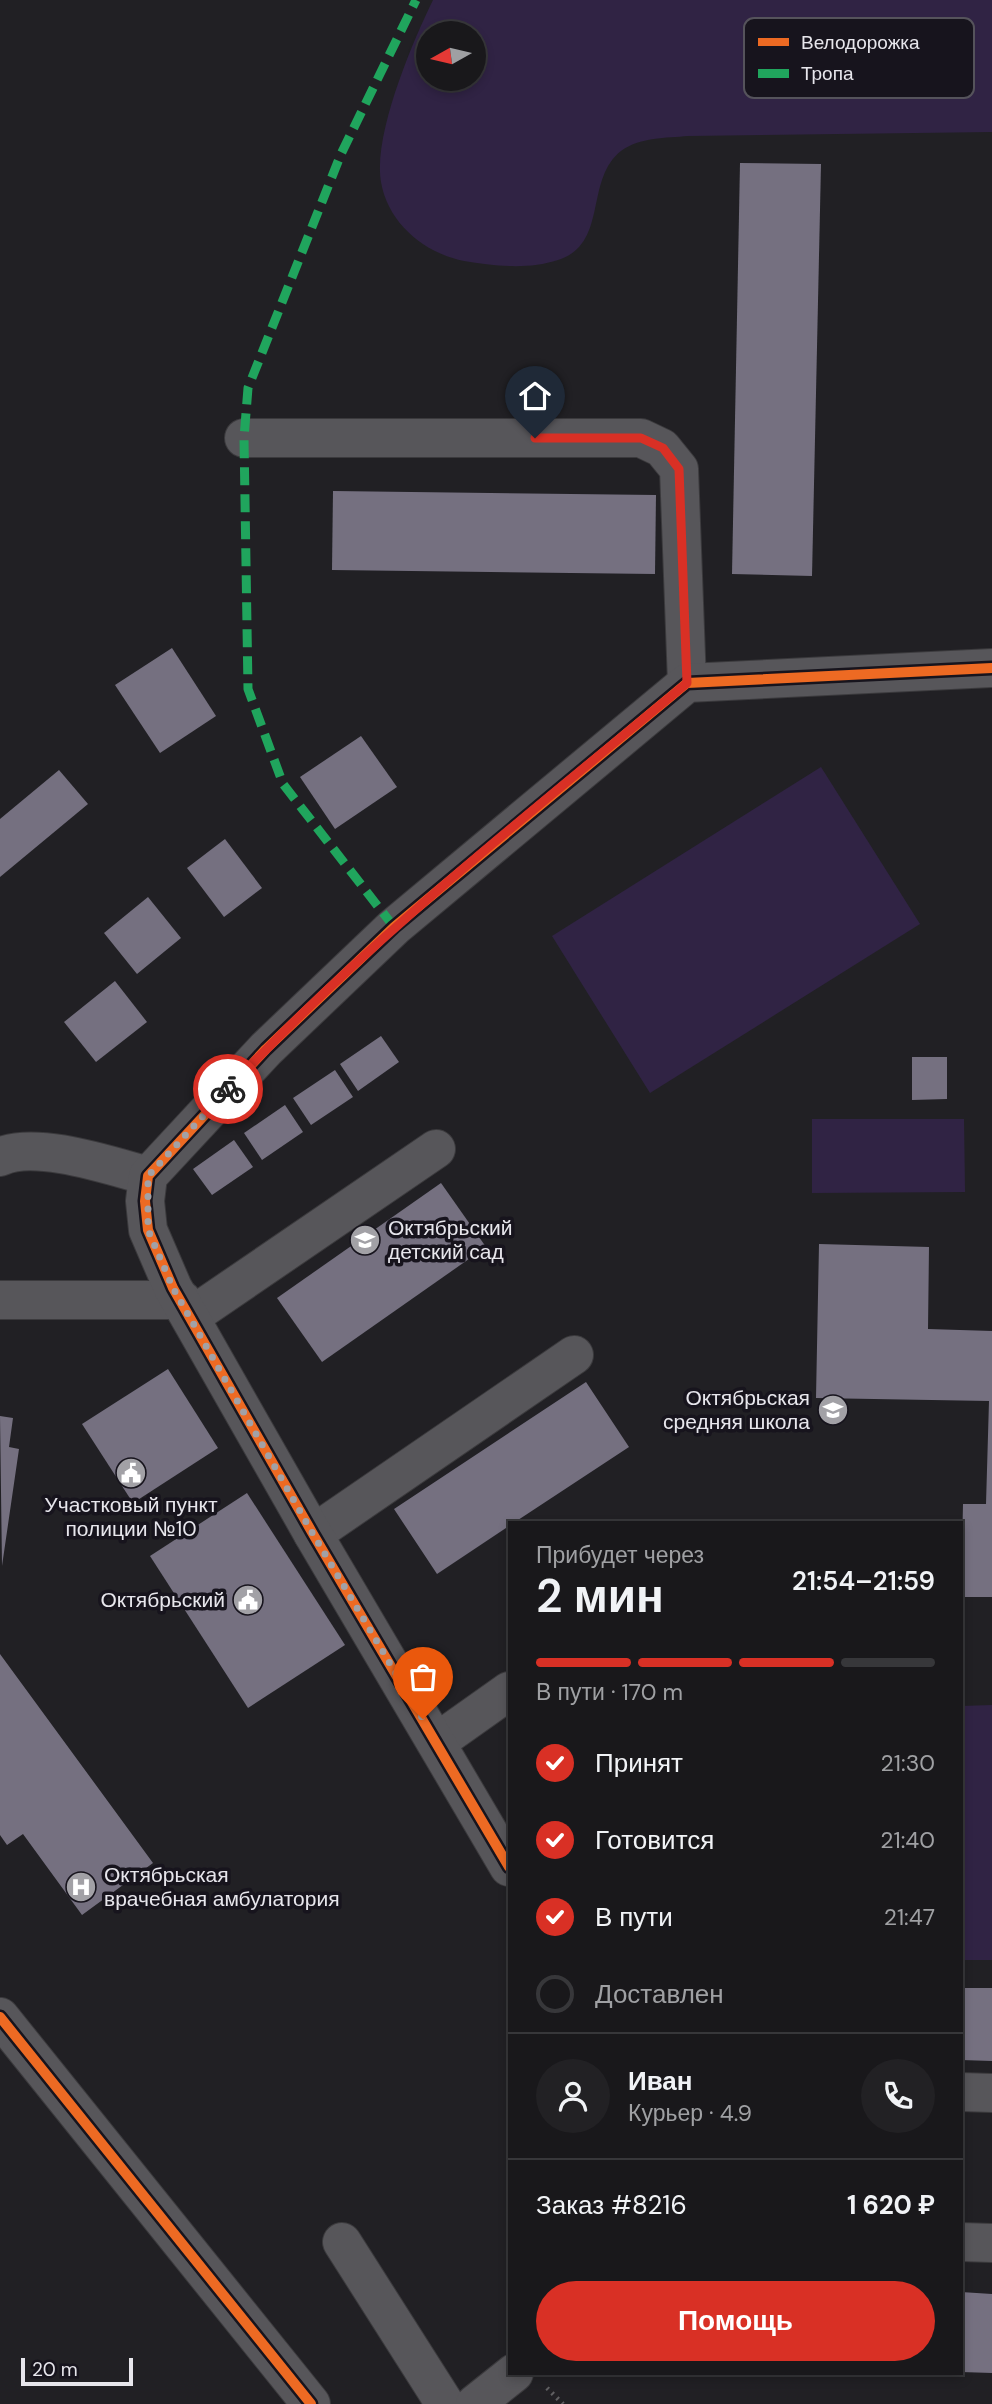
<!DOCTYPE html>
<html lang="ru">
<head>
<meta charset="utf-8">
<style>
	:root { --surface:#19181b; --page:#222124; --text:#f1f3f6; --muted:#9fa0a3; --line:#37373a; --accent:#d93025 }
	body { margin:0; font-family:"DM Sans",sans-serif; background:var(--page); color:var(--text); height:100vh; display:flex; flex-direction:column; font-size:26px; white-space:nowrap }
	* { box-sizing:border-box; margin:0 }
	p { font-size:23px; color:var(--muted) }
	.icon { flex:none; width:38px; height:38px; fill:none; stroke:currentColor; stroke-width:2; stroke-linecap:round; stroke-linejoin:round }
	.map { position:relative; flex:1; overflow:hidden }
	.drawer { position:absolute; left:508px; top:1521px; width:455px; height:854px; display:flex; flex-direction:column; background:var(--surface); border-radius:0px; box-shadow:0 4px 10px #0003,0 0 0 2px var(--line) }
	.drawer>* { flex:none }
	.needle { width:46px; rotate:262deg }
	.buttons { position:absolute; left:416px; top:21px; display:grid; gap:14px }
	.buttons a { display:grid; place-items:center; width:70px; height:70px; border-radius:50%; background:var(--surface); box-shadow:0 4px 10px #0003,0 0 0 2px var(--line); font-size:35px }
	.scale { position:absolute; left:21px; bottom:18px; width:112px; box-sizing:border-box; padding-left:7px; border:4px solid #e7e6ec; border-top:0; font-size:19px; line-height:24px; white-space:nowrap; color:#e7e6ec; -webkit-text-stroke:5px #17141d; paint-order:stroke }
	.pin { position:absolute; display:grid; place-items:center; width:60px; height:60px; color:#fff; margin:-72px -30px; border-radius:50% 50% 50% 0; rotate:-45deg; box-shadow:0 0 7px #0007 }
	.pin .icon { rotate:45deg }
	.courier { position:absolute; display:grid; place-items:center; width:70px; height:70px; margin:-35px; border:5px solid #d93025; border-radius:50%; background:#fff; color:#222; box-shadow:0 2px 9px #0007 }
	.head em { font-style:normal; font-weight:600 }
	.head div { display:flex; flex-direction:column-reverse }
	.head { display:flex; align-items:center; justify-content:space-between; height:119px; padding:0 28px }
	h1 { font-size:46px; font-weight:600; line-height:52px }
	.bar { display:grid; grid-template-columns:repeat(4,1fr); gap:10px 7px; align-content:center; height:84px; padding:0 28px }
	.bar i { height:9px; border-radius:5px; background:var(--line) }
	.bar .current { background:var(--accent) }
	.bar p { grid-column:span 4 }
	.line { display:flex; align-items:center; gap:18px; padding:0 28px; border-top:2px solid var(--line) }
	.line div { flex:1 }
	.round { display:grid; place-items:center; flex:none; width:74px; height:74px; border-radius:37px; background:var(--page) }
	ol { padding:0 28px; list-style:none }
	li { display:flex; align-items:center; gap:21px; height:77px }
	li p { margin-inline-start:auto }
	li .icon { padding:7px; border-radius:50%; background:var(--accent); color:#fff; stroke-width:4 }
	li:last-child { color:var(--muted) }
	li i { width:38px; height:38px; border:4px solid var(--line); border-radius:50% }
	.cta { display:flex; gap:14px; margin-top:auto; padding:14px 28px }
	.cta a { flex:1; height:80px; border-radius:42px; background:var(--accent); color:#fff; font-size:28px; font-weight:600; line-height:80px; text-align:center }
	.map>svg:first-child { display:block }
	.green { fill:#302344; fill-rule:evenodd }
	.building { fill:#757080 }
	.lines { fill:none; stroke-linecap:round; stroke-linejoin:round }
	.minor-casing { stroke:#3b3a3d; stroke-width:40 }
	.path { stroke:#605f62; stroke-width:4.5; stroke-dasharray:2 5; stroke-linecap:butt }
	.minor { stroke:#57565a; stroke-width:38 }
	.quiet { stroke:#20a55d; stroke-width:9; stroke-dasharray:18 9; stroke-linecap:butt }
	.cycleway-casing { stroke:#17141d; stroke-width:15 }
	.cycleway { stroke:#ed6a23; stroke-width:10 }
	.done { stroke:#a2a1a6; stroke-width:7; stroke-dasharray:0 12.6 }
	.route { stroke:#d93025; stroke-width:9 }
	.labels { text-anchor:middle; stroke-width:7; stroke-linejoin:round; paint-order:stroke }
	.poi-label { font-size:21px; fill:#e7e6ec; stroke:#17141d; text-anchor:start }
	.key { fill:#17141d; stroke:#55535b; stroke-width:2 }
	.key-label { font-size:19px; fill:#e7e6ec }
</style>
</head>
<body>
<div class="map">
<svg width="992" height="2404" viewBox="0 0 992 2404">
	<rect width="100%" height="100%" fill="#212024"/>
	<g class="green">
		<path d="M 433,0 L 992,0 L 992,132 L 688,136 C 666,138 640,137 621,151 C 584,180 609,244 558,260 C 528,270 494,266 464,261 C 424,253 388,223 381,182 C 373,135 412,43 433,0 ZM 474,33 L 474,79 L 429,79 L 429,33 Z"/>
		<polygon points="821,767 920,924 650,1093 552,936"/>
		<polygon points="812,1119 964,1119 965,1192 812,1193"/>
		<polygon points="992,1705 992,1960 961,1960 961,1706"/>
	</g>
	<g class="building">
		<polygon points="740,163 821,164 812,576 732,574"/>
		<polygon points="333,491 656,495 655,574 332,570"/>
		<polygon points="172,648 216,716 160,753 115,685"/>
		<polygon points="361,736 397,787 335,829 300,777"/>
		<polygon points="59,770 88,804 0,877 0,819"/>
		<polygon points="225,839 262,888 224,917 187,868"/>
		<polygon points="148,897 181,938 137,974 104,933"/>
		<polygon points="115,981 147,1022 96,1062 64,1022"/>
		<polygon points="381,1036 399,1062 358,1091 340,1064"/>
		<polygon points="912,1057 947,1057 947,1099 912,1100"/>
		<polygon points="335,1070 353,1097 311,1125 293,1098"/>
		<polygon points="285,1105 303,1132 262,1160 244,1133"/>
		<polygon points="234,1140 253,1167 212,1195 193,1169"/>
		<polygon points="441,1183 486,1247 322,1362 277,1298"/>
		<polygon points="819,1244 929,1247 928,1329 992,1331 992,1597 961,1597 963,1504 986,1504 989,1401 816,1398"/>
		<polygon points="168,1369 218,1448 133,1503 82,1424"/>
		<polygon points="586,1382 629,1447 515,1522 509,1522 509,1526 437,1574 394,1509"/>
		<polygon points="0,1416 13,1418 9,1447 19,1449 2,1566"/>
		<polygon points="247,1493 345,1645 248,1708 150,1556"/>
		<polygon points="0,1654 153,1863 82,1915 23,1834 7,1845 0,1835"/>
		<polygon points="961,1988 992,1988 992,2061 961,2060"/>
		<polygon points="961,2292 992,2294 992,2373 961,2372"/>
	</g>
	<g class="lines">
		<g class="minor-casing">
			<g id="minor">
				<polyline points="244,438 641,438 662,448 679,469 687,683"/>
				<path d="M 0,1157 C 35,1140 111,1166 148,1176"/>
				<polyline points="0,1300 182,1300"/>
				<polyline points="190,1317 436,1149"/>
				<polyline points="313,1534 574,1355"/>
				<polyline points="437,1742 509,1691"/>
				<polyline points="509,1867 313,1534 173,1288 148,1230 145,1201 148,1176 266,1049 394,927 687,683 992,668"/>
				<polyline points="0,2017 311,2404"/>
				<polyline points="961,2092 992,2093"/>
				<polyline points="342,2242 445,2404"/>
				<polyline points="961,2242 992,2243"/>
				<polyline points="475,2404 514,2373"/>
			</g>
		</g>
		<polyline class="path" points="547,2388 563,2404"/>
		<use href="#minor" class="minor"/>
		<polyline class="quiet" points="394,927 283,784 248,689 244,438 248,388 341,154 416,0"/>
		<g class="cycleway-casing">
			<g id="cycleway">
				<polyline points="509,1867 313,1534 173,1288 148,1230 145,1201 148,1176 266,1049 394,927 687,683 992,668"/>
				<polyline points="0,2017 311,2404"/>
			</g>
		</g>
		<use href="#cycleway" class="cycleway"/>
	</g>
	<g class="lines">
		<polyline class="done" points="228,1089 148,1176 148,1230 173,1288 313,1534 423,1719"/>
		<path class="route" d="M 228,1089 C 368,940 530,813 687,683 L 679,469 L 663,448 L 641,438 L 535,438"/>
	</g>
	<defs>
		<g id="school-disc" transform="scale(1.575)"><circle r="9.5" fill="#a2a1a6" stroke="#17141d"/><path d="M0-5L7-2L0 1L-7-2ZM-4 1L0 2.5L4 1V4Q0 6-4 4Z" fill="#fff"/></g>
		<g id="civic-disc" transform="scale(1.575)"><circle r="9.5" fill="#a2a1a6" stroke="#17141d"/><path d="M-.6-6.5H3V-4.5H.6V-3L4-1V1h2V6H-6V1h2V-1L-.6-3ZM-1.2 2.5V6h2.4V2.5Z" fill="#fff"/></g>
		<g id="hospital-disc" transform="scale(1.575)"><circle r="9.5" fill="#a2a1a6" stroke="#17141d"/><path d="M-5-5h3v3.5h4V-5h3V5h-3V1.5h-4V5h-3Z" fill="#fff"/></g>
	</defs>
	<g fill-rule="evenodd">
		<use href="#school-disc" x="365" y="1240"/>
		<use href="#school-disc" x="833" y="1410"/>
		<use href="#civic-disc" x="131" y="1473"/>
		<use href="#civic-disc" x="248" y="1600"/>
		<use href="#hospital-disc" x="81" y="1887"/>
	</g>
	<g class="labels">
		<g class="poi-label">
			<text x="388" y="1235">Октябрьский<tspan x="388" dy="24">детский сад</tspan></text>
			<text x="810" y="1405" text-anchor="end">Октябрьская<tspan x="810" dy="24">средняя школа</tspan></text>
			<text x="131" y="1512" text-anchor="middle">Участковый пункт<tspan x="131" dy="24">полиции №10</tspan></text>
			<text x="225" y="1607" text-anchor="end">Октябрьский</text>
			<text x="104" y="1882">Октябрьская<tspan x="104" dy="24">врачебная амбулатория</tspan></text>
		</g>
	</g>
	<rect x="744" y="18" width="230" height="80" rx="10" class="key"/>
	<rect x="758" y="38" width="31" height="8" fill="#ed6a23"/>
	<rect x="758" y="69" width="31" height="9" fill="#20a55d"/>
	<g class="key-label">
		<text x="801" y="49">Велодорожка</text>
		<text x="801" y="80">Тропа</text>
	</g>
</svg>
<div class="buttons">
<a><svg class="needle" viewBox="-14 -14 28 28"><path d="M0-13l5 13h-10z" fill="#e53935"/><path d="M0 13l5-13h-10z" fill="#9fa0a3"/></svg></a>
</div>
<div class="scale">20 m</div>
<div class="pin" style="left:423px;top:1719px;background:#ea580c"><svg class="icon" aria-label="bag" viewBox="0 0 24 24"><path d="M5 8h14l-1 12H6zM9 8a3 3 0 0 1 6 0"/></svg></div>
<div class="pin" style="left:535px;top:438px;background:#1f2937"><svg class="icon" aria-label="home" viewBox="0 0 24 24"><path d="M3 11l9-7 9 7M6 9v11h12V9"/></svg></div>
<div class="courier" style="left:228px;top:1089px"><svg class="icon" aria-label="bike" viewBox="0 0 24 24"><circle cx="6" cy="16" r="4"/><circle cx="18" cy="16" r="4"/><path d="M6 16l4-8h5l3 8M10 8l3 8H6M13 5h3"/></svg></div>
<section class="drawer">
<div class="head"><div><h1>2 мин</h1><p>Прибудет через</p></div><em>21:54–21:59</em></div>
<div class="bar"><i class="current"></i><i class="current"></i><i class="current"></i><i></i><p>В пути · 170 m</p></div>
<ol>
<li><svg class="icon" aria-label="check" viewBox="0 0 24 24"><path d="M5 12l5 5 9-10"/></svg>Принят<p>21:30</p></li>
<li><svg class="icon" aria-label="check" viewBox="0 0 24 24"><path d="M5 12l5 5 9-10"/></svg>Готовится<p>21:40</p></li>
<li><svg class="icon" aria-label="check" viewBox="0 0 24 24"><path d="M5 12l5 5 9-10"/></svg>В пути<p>21:47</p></li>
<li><i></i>Доставлен</li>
</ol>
<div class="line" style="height:126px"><a class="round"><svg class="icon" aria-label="person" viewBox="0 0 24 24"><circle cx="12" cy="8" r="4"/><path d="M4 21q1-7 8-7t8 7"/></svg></a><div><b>Иван</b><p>Курьер · 4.9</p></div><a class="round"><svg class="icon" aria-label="phone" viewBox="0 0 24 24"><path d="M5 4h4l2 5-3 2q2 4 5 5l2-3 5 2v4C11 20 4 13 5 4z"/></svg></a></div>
<div class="line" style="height:91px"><div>Заказ #8216</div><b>1 620 ₽</b></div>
<div class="cta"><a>Помощь</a></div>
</section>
</div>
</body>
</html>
